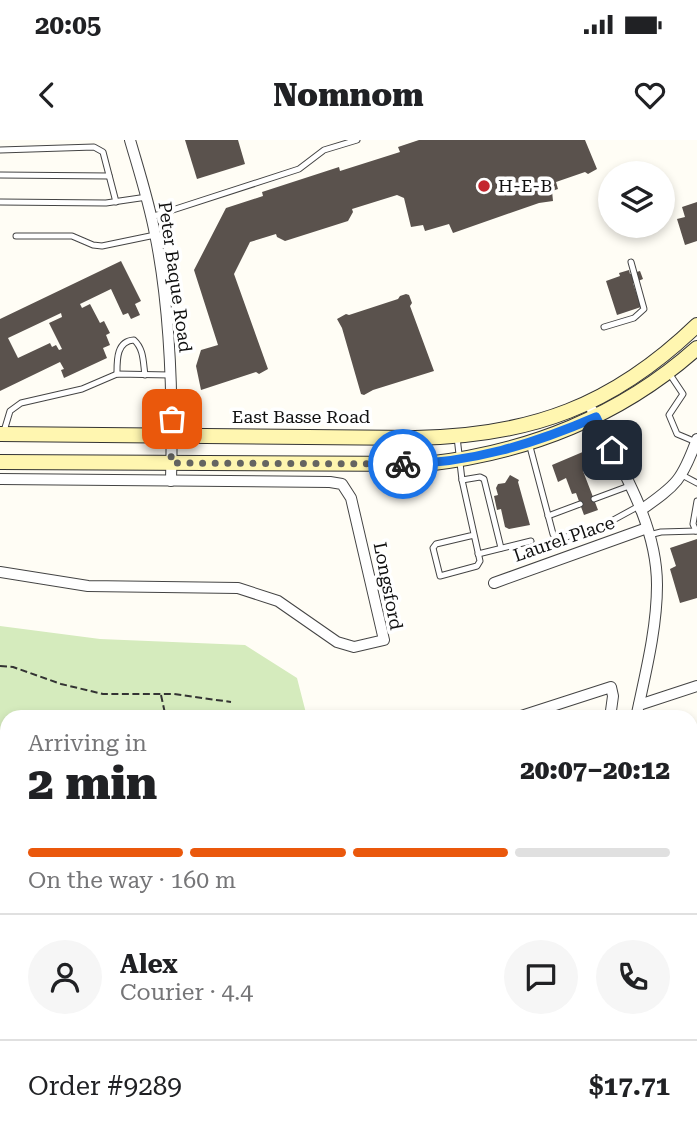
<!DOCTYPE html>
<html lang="en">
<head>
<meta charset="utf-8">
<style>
	:root { --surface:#fff; --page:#f6f6f6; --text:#202124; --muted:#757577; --line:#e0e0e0; --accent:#ea580c }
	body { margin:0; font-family:"Roboto Serif",serif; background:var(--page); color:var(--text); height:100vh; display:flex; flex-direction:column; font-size:26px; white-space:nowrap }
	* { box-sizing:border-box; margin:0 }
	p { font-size:23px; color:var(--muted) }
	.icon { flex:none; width:38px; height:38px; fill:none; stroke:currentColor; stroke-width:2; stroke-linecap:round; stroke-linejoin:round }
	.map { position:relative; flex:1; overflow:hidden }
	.sheet { position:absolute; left:0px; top:570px; width:698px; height:436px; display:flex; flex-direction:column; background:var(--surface); border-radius:21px 21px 0 0; box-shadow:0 4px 10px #0003 }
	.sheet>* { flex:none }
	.fabs { position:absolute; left:598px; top:21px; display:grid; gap:14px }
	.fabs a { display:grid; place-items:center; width:77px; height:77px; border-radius:50%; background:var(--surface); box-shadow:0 4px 10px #0003; font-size:35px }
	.pin { position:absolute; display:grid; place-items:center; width:60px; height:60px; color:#fff; margin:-30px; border-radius:14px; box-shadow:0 4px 10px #0006 }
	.courier { position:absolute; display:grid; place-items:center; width:70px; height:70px; margin:-35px; border:5px solid #1a73e8; border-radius:50%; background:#fff; color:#222; box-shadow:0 2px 9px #0007 }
	.headline em { font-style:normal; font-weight:800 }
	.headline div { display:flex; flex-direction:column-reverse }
	.headline { display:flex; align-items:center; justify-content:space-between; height:119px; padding:0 28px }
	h1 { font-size:46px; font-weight:800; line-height:52px }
	.bar { display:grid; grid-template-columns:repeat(4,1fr); gap:10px 7px; align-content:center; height:84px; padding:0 28px }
	.bar i { height:9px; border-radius:5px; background:var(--line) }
	.bar .on { background:var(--accent) }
	.bar p { grid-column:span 4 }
	.line { display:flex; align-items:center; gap:18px; padding:0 28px; border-top:2px solid var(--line) }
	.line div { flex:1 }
	.round { display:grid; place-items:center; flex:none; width:74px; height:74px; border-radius:37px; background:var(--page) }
	.status { display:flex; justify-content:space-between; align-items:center; height:49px; padding:0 35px; background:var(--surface); direction:ltr }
	.status svg { height:19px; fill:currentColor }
	header { display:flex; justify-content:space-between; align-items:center; height:91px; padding:0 28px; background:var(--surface); font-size:32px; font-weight:800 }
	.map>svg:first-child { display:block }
	.green { fill:#d5ebbd }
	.building { fill:#5a524d; fill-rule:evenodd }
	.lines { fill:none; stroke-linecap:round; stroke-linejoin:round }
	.lane-casing { stroke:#444; stroke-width:7 }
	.street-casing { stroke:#444; stroke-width:12 }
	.secondary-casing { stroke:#333; stroke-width:16 }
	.path { stroke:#333; stroke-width:2; stroke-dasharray:7 3.5; stroke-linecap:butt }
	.lane { stroke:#fff; stroke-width:5 }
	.street { stroke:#fff; stroke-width:10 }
	.secondary { stroke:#fff6b0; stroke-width:14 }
	.done { stroke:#646461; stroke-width:7; stroke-dasharray:0 12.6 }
	.route { stroke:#1a73e8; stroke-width:9 }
	.poi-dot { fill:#c4262e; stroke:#fff; stroke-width:2.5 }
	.labels { text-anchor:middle; stroke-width:7; stroke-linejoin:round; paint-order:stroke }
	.poi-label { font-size:18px; fill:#111; stroke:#fff; text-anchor:start }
	.street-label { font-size:18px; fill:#111; stroke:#fff }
</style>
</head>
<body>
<div class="status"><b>20:05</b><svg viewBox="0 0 49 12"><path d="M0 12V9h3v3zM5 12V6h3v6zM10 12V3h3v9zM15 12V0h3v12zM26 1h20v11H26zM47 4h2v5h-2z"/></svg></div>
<header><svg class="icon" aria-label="back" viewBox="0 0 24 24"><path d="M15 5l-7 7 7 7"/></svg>Nomnom<svg class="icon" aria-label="heart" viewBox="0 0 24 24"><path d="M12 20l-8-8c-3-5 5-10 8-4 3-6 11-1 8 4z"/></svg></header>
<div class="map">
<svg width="697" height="1006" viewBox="0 0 697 1006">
	<rect width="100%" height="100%" fill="#fffdf5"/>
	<polygon class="green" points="0,486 100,499 245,505 297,538 307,577 7,578 7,999 333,999 332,1006 0,1006"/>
	<g class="building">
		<polygon points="185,0 238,0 245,24 197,39"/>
		<polygon points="419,0 585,0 597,29 588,34 585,32 556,42 558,49 552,51 553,61 539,63 453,93 449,84 425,91 423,85 411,87 404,58 397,55 352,69 353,72 348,81 285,101 277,97 276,94 250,102 234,134 268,229 259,234 256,232 201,250 196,226 201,210 218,205 194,130 226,68 263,56 262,52 339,27 340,31 400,12 398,7"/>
		<polygon points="697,62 697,101 685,105 677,79 685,77 682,67"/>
		<path d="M 121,121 L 141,161 L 135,164 L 140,175 L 131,179 L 128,173 L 123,175 L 111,149 L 80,164 L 82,168 L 90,164 L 100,183 L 104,181 L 110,193 L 106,195 L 110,205 L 103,208 L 107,218 L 64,238 L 61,230 L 64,229 L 60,222 L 0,251 L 0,179 ZM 61,173 L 62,177 L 49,183 L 62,209 L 59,210 L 56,205 L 52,207 L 50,203 L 18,218 L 8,198 Z"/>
		<polygon points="629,130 630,134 640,131 643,139 633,143 641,167 617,175 606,141 620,136 619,133"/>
		<polygon points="406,154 409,155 412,163 410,166 434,231 373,250 364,255 361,254 342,188 337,179 346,174 349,175 398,159 400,156"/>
		<polygon points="585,311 592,328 583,331 598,370 584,375 576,353 572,354 566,338 558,342 552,325"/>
		<polygon points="510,335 519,340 518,342 530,385 509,389 505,387 501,369 497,370 494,356 498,355 496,348 498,344 505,343"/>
		<polygon points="697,399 697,458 680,463 670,429 676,426 670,408"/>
	</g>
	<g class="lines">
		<g class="lane-casing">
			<g id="lane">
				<polyline points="0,10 94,7 103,12 116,62"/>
				<polyline points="0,35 109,36"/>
				<polyline points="0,62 106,63 147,57"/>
				<polyline points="151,77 299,29 324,10 357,0"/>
				<polyline points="16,96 72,96 93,105 102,106 155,95"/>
				<polyline points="604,187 634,178 644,169 631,122"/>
				<polyline points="669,233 683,254 669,275 677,294 696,302"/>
				<path d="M 117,234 C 117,221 116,201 134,200 C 144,209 143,222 145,235"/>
				<polyline points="4,291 10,271 21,263 82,249 117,234 170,235"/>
				<polyline points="457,297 462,340 480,421 477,426 440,436 433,408 436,404 474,395"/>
				<polyline points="529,303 553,394 557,400 606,384 639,366"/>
				<polyline points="682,335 697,343"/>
				<polyline points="462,340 480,337 484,339 501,408"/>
				<polyline points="594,359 629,346"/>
				<polyline points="548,376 580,364"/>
				<polyline points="696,391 693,384 697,361"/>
				<polyline points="649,395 661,392 697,391"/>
				<polyline points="478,414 531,401"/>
			</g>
		</g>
		<g class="street-casing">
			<g id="street">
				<path d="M 130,0 C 139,31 149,62 155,94 C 171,172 173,262 171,341"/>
				<path d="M 592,270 C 619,325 657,382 657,445 C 657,489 645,535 636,578"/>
				<polyline points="0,339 330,342 342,344 351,358 384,500 354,507 337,502 278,461 238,448 88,446 0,432"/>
				<path d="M 641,370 C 677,345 682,340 697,299"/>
				<polyline points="494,443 647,388"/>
				<polyline points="639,565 697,546"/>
				<polyline points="515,578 611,547 613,556 610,578"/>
				<polyline points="691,714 697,713"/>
				<polyline points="691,861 697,859"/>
				<polyline points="408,1006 410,999"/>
				<polyline points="526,1006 527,999"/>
				<polyline points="550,1006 552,999"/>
				<polyline points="692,1006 697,1004"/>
			</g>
		</g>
		<g class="secondary-casing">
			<g id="secondary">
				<path d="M 0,294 L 415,298 C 531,296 613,266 697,185"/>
				<path d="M 0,322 L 426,324 C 527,313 621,276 697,208"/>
			</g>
		</g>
		<g class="path">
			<polyline points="0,526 13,527 61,544 103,554 174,554 231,562"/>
			<polyline points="161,555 166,578"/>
			<polyline points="0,723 7,732"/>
			<polyline points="0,816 7,806"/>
			<polyline points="283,999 284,1006"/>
			<polyline points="46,1006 47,999"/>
			<polyline points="167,1006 170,999"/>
		</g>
		<use href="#lane" class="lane"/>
		<use href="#street" class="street"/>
		<use href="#secondary" class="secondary"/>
	</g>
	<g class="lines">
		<polyline class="done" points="172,279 171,323 403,324"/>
		<path class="route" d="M 403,324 C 471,323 534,304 596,277 L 612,310"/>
	</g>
	<circle class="poi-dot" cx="484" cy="46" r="7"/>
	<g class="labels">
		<g class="poi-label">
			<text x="498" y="52">H-E-B</text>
		</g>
		<g class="street-label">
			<text transform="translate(175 137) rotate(82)" y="6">Peter Baque Road</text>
			<text x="301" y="283">East Basse Road</text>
			<text transform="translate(564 399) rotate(-19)" y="6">Laurel Place</text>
			<text transform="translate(388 446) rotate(79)" y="6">Longsford</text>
		</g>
	</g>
</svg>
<div class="fabs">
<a><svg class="icon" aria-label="layers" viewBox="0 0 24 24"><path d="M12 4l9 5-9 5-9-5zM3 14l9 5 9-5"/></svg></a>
</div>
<div class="pin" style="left:172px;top:279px;background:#ea580c"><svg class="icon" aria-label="bag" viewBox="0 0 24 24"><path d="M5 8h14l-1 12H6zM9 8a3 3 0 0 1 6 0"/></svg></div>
<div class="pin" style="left:612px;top:310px;background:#1f2937"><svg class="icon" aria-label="home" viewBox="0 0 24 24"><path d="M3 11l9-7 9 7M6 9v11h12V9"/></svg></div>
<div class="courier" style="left:403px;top:324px"><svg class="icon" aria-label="bike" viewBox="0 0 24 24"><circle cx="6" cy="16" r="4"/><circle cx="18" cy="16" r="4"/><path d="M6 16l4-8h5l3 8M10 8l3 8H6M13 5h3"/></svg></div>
<section class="sheet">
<div class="headline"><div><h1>2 min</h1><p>Arriving in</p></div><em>20:07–20:12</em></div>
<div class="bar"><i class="on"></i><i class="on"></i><i class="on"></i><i></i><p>On the way · 160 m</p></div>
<div class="line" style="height:126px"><a class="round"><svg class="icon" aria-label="person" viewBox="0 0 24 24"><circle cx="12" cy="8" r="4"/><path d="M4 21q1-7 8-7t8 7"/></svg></a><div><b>Alex</b><p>Courier · 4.4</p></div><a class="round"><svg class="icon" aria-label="chat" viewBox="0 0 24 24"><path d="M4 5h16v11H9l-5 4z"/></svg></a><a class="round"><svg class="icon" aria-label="phone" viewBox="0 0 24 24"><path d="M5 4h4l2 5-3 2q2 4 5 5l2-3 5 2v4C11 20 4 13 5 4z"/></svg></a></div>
<div class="line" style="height:91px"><div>Order #9289</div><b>$17.71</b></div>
</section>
</div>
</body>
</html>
